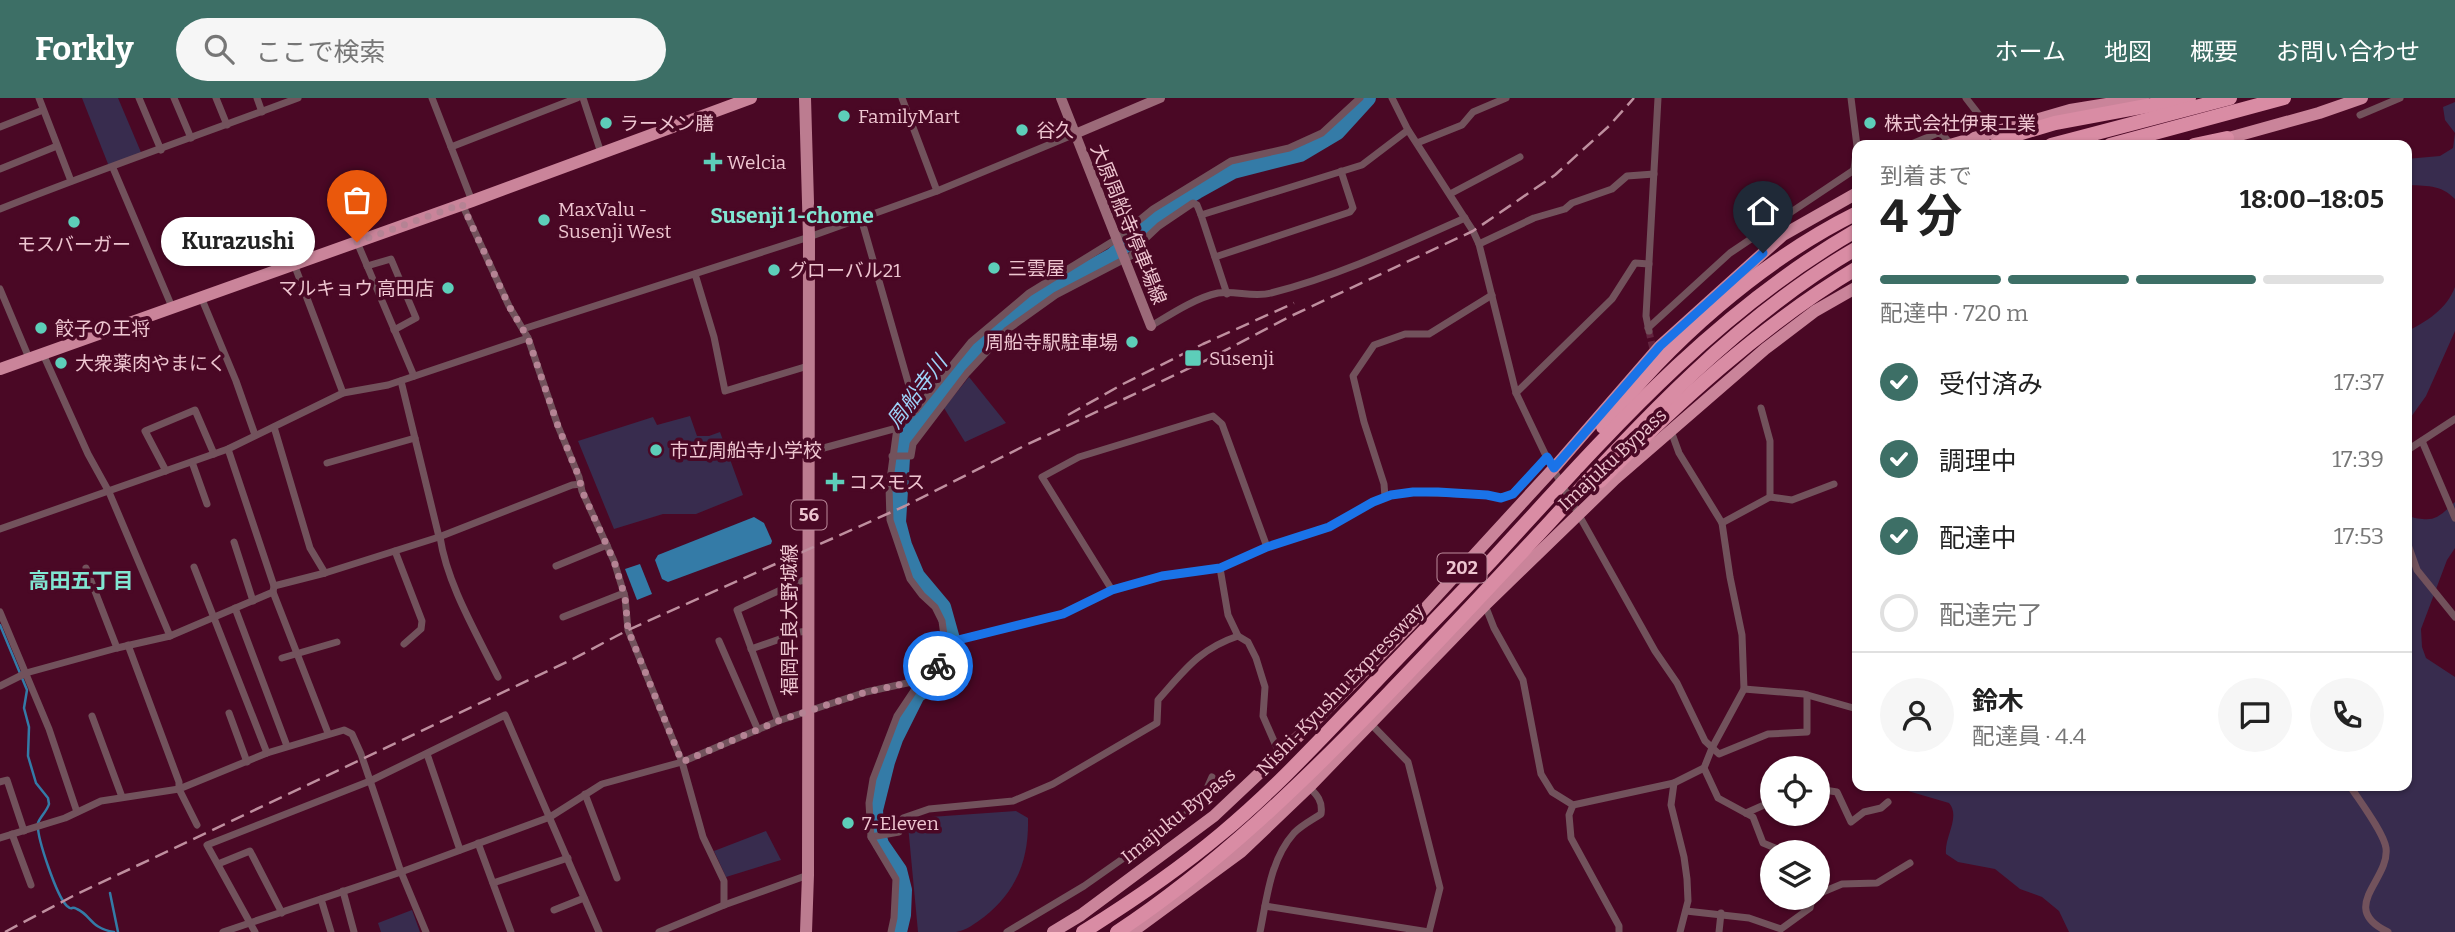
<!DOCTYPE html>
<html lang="ja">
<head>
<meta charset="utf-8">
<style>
	:root { --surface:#fff; --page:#f6f6f6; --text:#222; --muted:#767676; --line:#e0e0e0; --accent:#3d6f66 }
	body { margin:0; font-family:Bitter,"Noto Sans JP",serif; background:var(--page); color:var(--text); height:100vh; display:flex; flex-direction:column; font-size:26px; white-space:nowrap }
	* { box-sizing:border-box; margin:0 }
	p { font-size:23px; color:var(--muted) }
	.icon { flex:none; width:38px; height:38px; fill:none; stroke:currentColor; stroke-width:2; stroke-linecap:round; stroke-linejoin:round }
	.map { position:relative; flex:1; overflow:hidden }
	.drawer { position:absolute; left:1852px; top:42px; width:560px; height:651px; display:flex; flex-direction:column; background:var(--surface); border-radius:14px; box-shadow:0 2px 5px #0004 }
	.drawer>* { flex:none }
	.buttons { position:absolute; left:1760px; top:658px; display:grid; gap:14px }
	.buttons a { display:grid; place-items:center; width:70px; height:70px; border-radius:50%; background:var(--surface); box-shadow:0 2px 5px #0004; font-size:35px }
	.pin { position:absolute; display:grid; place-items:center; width:60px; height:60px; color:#fff; margin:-72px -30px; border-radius:50% 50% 50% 0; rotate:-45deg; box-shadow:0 0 7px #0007 }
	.pin .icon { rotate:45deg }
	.courier { position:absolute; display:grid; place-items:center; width:70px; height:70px; margin:-35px; border:5px solid #1a73e8; border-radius:50%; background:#fff; color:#222; box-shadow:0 2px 9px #0007 }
	.bubble { position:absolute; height:49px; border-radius:24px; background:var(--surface); box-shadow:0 2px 5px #0004; font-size:23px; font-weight:700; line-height:49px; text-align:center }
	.summary em { font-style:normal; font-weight:700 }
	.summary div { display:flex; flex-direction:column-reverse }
	.summary { display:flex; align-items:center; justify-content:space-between; height:119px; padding:0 28px }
	h1 { font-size:46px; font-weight:700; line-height:52px }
	.bar { display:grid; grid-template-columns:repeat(4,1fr); gap:10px 7px; align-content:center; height:84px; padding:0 28px }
	.bar i { height:9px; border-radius:5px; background:var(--line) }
	.bar .active { background:var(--accent) }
	.bar p { grid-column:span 4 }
	.line { display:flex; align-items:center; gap:18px; padding:0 28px; border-top:2px solid var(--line) }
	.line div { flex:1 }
	.round { display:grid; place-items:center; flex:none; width:74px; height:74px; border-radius:37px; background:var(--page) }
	ol { padding:0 28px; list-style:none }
	li { display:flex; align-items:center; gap:21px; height:77px }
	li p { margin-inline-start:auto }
	li .icon { padding:7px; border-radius:50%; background:var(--accent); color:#fff; stroke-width:4 }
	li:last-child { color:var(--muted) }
	li i { width:38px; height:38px; border:4px solid var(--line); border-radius:50% }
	header { display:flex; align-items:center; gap:42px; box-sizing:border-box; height:98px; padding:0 35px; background:var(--accent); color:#fff }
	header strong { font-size:33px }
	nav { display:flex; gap:38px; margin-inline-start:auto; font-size:24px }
	.search { width:490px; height:63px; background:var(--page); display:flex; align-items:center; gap:18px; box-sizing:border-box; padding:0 24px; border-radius:38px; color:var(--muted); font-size:26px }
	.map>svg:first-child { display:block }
	.green { fill:#382c4e }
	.water { fill:#347ba7 }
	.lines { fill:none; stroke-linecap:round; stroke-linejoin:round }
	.stream { stroke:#347ba7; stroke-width:2.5 }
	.river { stroke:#347ba7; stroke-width:16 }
	.minor-tunnel { stroke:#63243f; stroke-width:7; stroke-dasharray:7 3.5; stroke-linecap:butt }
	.minor { stroke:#72525c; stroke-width:7 }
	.secondary { stroke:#9c6a79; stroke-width:10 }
	.primary { stroke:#bc7c90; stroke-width:12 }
	.trunk { stroke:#ca849a; stroke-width:12 }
	.motorway { stroke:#d98ca4; stroke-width:14 }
	.rail { stroke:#bf8f9f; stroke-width:2.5; stroke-dasharray:14 7; stroke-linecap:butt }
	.motorway-bridge { stroke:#d98ca4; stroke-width:14 }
	.done { stroke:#b58394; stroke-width:7; stroke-dasharray:0 12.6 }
	.route { stroke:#1a73e8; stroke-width:9 }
	.poi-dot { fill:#5dceb9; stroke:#4a0825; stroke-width:2.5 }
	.labels { text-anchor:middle; stroke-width:7; stroke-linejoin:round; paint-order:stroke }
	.shield { fill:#4a0825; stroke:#bd8c9d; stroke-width:2 }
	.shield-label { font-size:18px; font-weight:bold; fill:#eec5d0 }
	.poi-label { font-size:19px; fill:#eec5d0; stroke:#4a0825; text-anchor:start }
	.street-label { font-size:19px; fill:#eec5d0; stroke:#4a0825 }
	.neighbourhood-label { font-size:21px; font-weight:bold; fill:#81e6d2; stroke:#4a0825 }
	.water-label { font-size:21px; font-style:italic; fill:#9dd2f8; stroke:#4a0825 }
</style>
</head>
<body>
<header>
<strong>Forkly</strong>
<div class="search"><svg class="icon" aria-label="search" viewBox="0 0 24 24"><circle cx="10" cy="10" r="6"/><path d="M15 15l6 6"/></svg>ここで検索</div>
<nav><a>ホーム</a><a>地図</a><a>概要</a><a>お問い合わせ</a></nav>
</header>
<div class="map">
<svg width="2455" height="834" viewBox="0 0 2455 834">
	<rect width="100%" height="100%" fill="#4a0825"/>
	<g class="green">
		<polygon points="82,0 118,0 143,59 110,71"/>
		<path d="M 2455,4 L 2455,101 C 2441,86 2425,88 2406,87 L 2406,61 L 2440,58 L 2453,50 L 2455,35 L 2445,22 L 2443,9 Z"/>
		<path d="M 2455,189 L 2455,233 L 2426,298 L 2406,326 L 2406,234 C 2426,224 2447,211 2455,189 Z"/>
		<polygon points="969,279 1006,325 965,344 944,310"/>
		<polygon points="690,318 697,338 709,338 720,334 743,397 696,416 663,416 614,431 578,343 653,319 657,327"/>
		<path d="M 2455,404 L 2455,450 L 2447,462 L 2421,531 L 2422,549 L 2426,560 L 2455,579 L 2455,834 L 2069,834 L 2059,813 L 2042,799 L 2020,791 L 1995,771 L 1958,764 L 1946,756 C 1944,739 1961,719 1949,705 L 1891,688 L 2406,688 L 2406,418 C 2433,424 2435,423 2455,404 Z"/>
		<path d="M 1016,713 L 1028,720 C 1029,761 1017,793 984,819 C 976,825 965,833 956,834 C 944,834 930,834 918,834 L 908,727 L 916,720 Z"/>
		<polygon points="766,733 781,762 726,779 714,753"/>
		<polygon points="412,812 420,834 381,834 378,825"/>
	</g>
	<g class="water">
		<polygon points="754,419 764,425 772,443 771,446 668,484 662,481 655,462 658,457"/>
		<polygon points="640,466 652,496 637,502 625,471"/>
	</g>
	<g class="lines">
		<g class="stream">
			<path d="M 0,527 L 27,592 L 24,610 L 29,629 L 28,658 L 36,685 L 48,700 L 49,706 C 47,713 40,719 38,725 C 36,738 57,799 67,808 C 74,814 69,807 77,811 C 92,818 90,830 114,834"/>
			<polyline points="110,795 118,834"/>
		</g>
		<polyline class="river" points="899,834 903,817 904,792 899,772 881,746 876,730 875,712 887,664 895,641 917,597 944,577 955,552 943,509 917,478 904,447 898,424 903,344 953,276 1008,222 1048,193 1112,158 1170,109 1197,93 1233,73 1300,56 1337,34 1368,0"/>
		<polyline class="minor-tunnel" points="1649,233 1654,256"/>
		<g class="minor">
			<polyline points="39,0 71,83"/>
			<polyline points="139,0 161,52"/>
			<polyline points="174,0 191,40"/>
			<polyline points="216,0 227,27"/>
			<polyline points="257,0 262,14"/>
			<polyline points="432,0 472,103"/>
			<polyline points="583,0 601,55"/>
			<polyline points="902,0 937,93"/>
			<polyline points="1392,0 1408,32 1473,133 1479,146 1516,295 1547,360 1655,553 1677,585 1705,643 1719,656 1768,636 1807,634 1807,597"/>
			<polyline points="1851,0 1857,48 1854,71"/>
			<polyline points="1966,0 1983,22"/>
			<polyline points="2360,17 2400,0"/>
			<polyline points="0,29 43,12"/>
			<polyline points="1417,45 1462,27 1473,14 1506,0"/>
			<polyline points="1909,47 1938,35 1943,37 1951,47"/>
			<polyline points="451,49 577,0"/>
			<polyline points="113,70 172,209"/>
			<polyline points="0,71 57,48"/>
			<polyline points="1450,96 1520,59"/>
			<polyline points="462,106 509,208 528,240 558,328 579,379 582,393 614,463 625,499 628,532 682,664 703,739 724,783 724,807"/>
			<path d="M 0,111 C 98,72 199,37 298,0"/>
			<polyline points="861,120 916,312"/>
			<polyline points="357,144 414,278"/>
			<polyline points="1479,146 1534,120 1565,111 1572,105 1612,91 1627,78 1654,76"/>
			<polyline points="1215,159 1350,114 1353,110 1341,73"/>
			<polyline points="294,166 343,295"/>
			<polyline points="367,168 391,161 416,220 394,232"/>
			<polyline points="695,176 714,239 725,293 808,268"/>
			<polyline points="0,191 29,260"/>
			<polyline points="1227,196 1201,117 1362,67 1408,32"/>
			<polyline points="201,199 236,283 255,337"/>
			<path d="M 1151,228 C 1171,216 1195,200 1218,195 C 1235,192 1253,200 1271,195 C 1338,178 1402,148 1465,120"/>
			<polyline points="1648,230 1730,155 1857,70"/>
			<polyline points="523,231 809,139 937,93 1075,36"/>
			<polyline points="1649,233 1646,218 1658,0"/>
			<polyline points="43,256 88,356 109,394 170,538"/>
			<polyline points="401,283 439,439"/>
			<polyline points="1516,295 1612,201 1635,165 1649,166"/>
			<polyline points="274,329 310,450 325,475"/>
			<polyline points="2422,343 2455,420"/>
			<polyline points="228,351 274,488 273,494 328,635"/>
			<polyline points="2406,353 2455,321"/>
			<polyline points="809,354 897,330"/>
			<polyline points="892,358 911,358 913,346 967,275 1007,232 1056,197 1131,158 1142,144 1159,128 1193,105 1197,107 1201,117"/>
			<polyline points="192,364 207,406"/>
			<polyline points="327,365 415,340"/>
			<polyline points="166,373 145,333 195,312 214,356"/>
			<polyline points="1385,399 1384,386 1364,324 1353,278 1374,247 1405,236 1429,236 1492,197"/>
			<polyline points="1770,399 1792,402 1834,386"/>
			<polyline points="1722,425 1770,399 1770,343 1761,310"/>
			<polyline points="0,431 228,351 343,295 388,287 528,240"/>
			<path d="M 440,439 C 447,486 477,536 498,579"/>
			<polyline points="2406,441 2417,472 2455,519"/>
			<polyline points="234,444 253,503"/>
			<polyline points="395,453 422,523 421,531 404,546"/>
			<polyline points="556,468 607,447"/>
			<polyline points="194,469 267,655"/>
			<polyline points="86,470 117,550"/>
			<polyline points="1220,470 1228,517 1238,538 1248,544 1256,560 1265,589 1263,618 1280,657"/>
			<polyline points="274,488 325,475 439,439 572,387 581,386"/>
			<polyline points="1112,492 1042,379 1079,359 1213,318 1222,326 1267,449"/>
			<polyline points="1485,507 1494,530 1523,582 1541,676 1552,694 1573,707 1674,685 1704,670 1712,650 1744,591 1742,537 1730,479 1722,425 1679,355 1671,333"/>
			<polyline points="235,510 287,648"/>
			<polyline points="0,514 49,631 77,714"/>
			<polyline points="563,519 624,495"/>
			<polyline points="719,543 758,632"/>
			<polyline points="945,545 1063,516 1112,492 1162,478 1220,470 1267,449 1329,429 1372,404 1391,397 1413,394 1487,397 1501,400 1512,396 1547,360"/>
			<polyline points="751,551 800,534 808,533"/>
			<polyline points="282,560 337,544"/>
			<polyline points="0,588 26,575 117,550 170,538 273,494"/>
			<polyline points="1744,591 1804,596 1857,611"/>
			<polyline points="229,615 247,664"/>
			<polyline points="92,618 122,699"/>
			<polyline points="778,623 737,512 800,483 808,482"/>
			<polyline points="1371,626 1408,664 1440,790 1429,834"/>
			<polyline points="427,656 460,752"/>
			<polyline points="1704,670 1718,700 1753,719 1763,745 1785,754"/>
			<polyline points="0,684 7,682 24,733"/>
			<polyline points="1674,685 1671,707 1684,759 1687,781 1688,803 1680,834"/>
			<path d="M 2350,688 C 2359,702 2384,735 2386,750 C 2390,782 2337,810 2388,834"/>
			<polyline points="1818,691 1837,694 1851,724 1864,714 1881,710 1888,704"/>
			<polyline points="585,696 617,780"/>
			<polyline points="1573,707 1569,717 1571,740 1619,828 1619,834"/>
			<polyline points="1746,715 1773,703"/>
			<polyline points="197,727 179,691 267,655 344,632 352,636 361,656 401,774 426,834"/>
			<polyline points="12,736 31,787"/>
			<path d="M 871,739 L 899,734 L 903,720 L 929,711 L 1013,703 L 1053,686 L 1157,625 L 1158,602 C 1184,573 1199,551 1238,538"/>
			<polyline points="0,740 65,720 101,703 179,691 179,684 128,547"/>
			<polyline points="478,745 511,834"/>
			<polyline points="218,766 250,753 282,815"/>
			<polyline points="493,785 568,760"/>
			<polyline points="343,793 354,834"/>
			<polyline points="1818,796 1842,786 1877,785 1910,765"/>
			<polyline points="321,801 331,834"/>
			<polyline points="1265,808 1429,834"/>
			<polyline points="554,812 584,800"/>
			<polyline points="1686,813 1749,820 1781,831 1810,810 1812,800"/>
			<polyline points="223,834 401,774 550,719 602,686 682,664 778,623 866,594 921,582"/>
			<polyline points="255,834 207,747 370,683 505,617 599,834"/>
			<polyline points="659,834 724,807 808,777"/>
			<polyline points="891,834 894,820 896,781 871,739 869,705 873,681 897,618 921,582 939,568 945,545 942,523 935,509 922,497 910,481 890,422 889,389 897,330 916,312 971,244 1029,195 1115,142 1153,111 1231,63 1289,50 1322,35 1360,0"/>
			<polyline points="1007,834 1084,788 1192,712 1205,695 1212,679"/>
			<path d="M 1260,834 C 1267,800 1270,762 1294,735 C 1302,727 1312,722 1321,716 C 1323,703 1317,697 1309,689"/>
			<polyline points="1719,834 1721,815"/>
		</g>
		<g class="secondary">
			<polyline points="1061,0 1151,228"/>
			<polyline points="1075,36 1160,0"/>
		</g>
		<polyline class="primary" points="805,0 809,139 808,777 806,834"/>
		<g class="trunk">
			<polyline points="2218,43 2319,15 2362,0"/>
			<polyline points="1950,47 2070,12 2143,0"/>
			<polyline points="0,271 472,103 751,0"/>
			<polyline points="1053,834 1081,817 1214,718 1318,620 1410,527 1554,370 1660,248 1783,137 1857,95"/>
			<polyline points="1132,834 1241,754 1309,689 1485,507 1615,381 1765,251 1815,213 1857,189"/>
		</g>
		<g class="motorway">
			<polyline points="1995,47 2015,37 2055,25 2189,0"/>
			<polyline points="2051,47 2230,0"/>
			<polyline points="2110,47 2284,0"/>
			<polyline points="2194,47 2227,40"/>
		</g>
		<g class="rail">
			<polyline points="1068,317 1123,286 1203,246 1294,205"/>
			<polyline points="5,834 73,798 569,563 628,532 905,408 1024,348 1211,260 1291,218 1473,133 1555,77 1609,28 1634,0"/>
		</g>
		<g class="motorway-bridge">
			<path d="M 1603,329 C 1667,245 1762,162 1857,115"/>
			<path d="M 1600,383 C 1676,306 1763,226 1857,170"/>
			<path d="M 1083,834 C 1131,804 1178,772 1221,736 C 1273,693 1319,643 1365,595 C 1407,550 1451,506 1493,461 C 1605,339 1711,216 1857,132"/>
			<path d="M 1117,834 C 1217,768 1303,684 1387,597 C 1442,540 1496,482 1550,424 C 1643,322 1737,220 1857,150"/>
		</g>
	</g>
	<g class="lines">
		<polyline class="done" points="357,144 462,106 509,208 528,240 558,328 579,379 582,393 614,463 625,499 628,532 682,664 778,623 866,594 921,582 938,568"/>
		<polyline class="route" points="938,568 946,545 1063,516 1112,492 1162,478 1220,470 1267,449 1329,429 1373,404 1391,397 1413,394 1438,394 1487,397 1501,400 1513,396 1547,359 1554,370 1660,248 1763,155"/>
	</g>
	<g class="poi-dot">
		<circle cx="844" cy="18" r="7"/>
		<circle cx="606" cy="25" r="7"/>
		<circle cx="1870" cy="25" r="7"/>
		<circle cx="1022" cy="32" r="7"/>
		<path d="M709.5 53.5h7v7h7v7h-7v7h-7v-7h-7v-7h7z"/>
		<circle cx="544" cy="122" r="7"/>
		<circle cx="74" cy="124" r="7"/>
		<circle cx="994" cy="170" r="7"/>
		<circle cx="774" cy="172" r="7"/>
		<circle cx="448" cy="190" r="7"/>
		<circle cx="41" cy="230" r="7"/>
		<circle cx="1132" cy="244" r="7"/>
		<rect x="1184" y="251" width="18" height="18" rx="3.5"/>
		<circle cx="61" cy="265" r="7"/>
		<circle cx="656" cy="352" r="7"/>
		<path d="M831.5 373.5h7v7h7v7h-7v7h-7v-7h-7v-7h7z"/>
		<circle cx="848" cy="725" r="7"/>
	</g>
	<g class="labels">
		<g class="shield">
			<rect x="791.5" y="402.5" width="35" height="29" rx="5"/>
			<rect x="1437.5" y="455.5" width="49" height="29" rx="5"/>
		</g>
		<g class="shield-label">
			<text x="809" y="423">56</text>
			<text x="1462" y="476">202</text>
		</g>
		<g class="poi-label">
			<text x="858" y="25">FamilyMart</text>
			<text x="620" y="32">ラーメン膳</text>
			<text x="1884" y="32">株式会社伊東工業</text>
			<text x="1036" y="39">谷久</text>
			<text x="727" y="71">Welcia</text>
			<text x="558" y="118">MaxValu -<tspan x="558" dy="22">Susenji West</tspan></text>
			<text x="74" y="153" text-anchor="middle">モスバーガー</text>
			<text x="1008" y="177">三雲屋</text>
			<text x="788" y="179">グローバル21</text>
			<text x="434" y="197" text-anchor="end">マルキョウ 高田店</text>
			<text x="55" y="237">餃子の王将</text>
			<text x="1118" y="251" text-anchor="end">周船寺駅駐車場</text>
			<text x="1209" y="267">Susenji</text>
			<text x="75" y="272">大衆薬肉やまにく</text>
			<text x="670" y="359">市立周船寺小学校</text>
			<text x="849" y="391">コスモス</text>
			<text x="862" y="732">7-Eleven</text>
		</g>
		<g class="street-label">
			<text transform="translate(1129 126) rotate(68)" y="7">大原周船寺停車場線</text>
			<text transform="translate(1612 361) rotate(-43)" y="7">Imajuku Bypass</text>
			<text transform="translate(789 522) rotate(-90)" y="7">福岡早良大野城線</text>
			<text transform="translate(1340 591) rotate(-46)" y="7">Nishi-Kyushu Expressway</text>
			<text transform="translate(1178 717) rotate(-39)" y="7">Imajuku Bypass</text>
		</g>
		<g class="neighbourhood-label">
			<text x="792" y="125">Susenji 1-chome</text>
			<text x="81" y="490">高田五丁目</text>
		</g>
		<g class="water-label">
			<text transform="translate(917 294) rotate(-53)" y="7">周船寺川</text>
		</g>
	</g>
</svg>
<div class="buttons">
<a><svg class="icon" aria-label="locate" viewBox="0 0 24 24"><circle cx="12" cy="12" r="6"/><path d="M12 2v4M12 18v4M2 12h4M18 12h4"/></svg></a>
<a><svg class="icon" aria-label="layers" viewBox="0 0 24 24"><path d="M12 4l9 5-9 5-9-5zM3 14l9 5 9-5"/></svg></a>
</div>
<div class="pin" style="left:357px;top:144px;background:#ea580c"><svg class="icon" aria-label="bag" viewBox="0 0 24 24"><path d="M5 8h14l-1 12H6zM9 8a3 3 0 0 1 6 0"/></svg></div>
<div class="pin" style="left:1763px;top:155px;background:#1f2937"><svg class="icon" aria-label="home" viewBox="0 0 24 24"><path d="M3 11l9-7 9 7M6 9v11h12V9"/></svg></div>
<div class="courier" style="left:938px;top:568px"><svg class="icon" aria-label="bike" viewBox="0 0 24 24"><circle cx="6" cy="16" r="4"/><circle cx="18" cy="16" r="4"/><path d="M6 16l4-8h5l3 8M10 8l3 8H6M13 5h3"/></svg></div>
<div class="bubble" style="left:161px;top:119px;width:154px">Kurazushi</div>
<section class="drawer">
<div class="summary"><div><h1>4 分</h1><p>到着まで</p></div><em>18:00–18:05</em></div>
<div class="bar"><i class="active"></i><i class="active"></i><i class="active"></i><i></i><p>配達中 · 720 m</p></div>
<ol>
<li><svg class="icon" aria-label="check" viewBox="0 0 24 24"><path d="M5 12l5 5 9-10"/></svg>受付済み<p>17:37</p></li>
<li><svg class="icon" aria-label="check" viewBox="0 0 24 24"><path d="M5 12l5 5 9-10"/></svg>調理中<p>17:39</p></li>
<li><svg class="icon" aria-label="check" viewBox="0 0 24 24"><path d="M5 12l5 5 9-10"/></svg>配達中<p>17:53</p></li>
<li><i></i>配達完了</li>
</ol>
<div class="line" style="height:126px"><a class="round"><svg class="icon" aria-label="person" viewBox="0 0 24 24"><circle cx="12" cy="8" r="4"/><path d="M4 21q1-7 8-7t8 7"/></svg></a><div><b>鈴木</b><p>配達員 · 4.4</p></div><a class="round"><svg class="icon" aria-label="chat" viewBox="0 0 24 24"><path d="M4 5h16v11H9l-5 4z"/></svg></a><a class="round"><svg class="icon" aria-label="phone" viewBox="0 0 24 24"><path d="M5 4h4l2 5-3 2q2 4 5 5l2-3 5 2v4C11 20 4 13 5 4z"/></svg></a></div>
</section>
</div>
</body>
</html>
